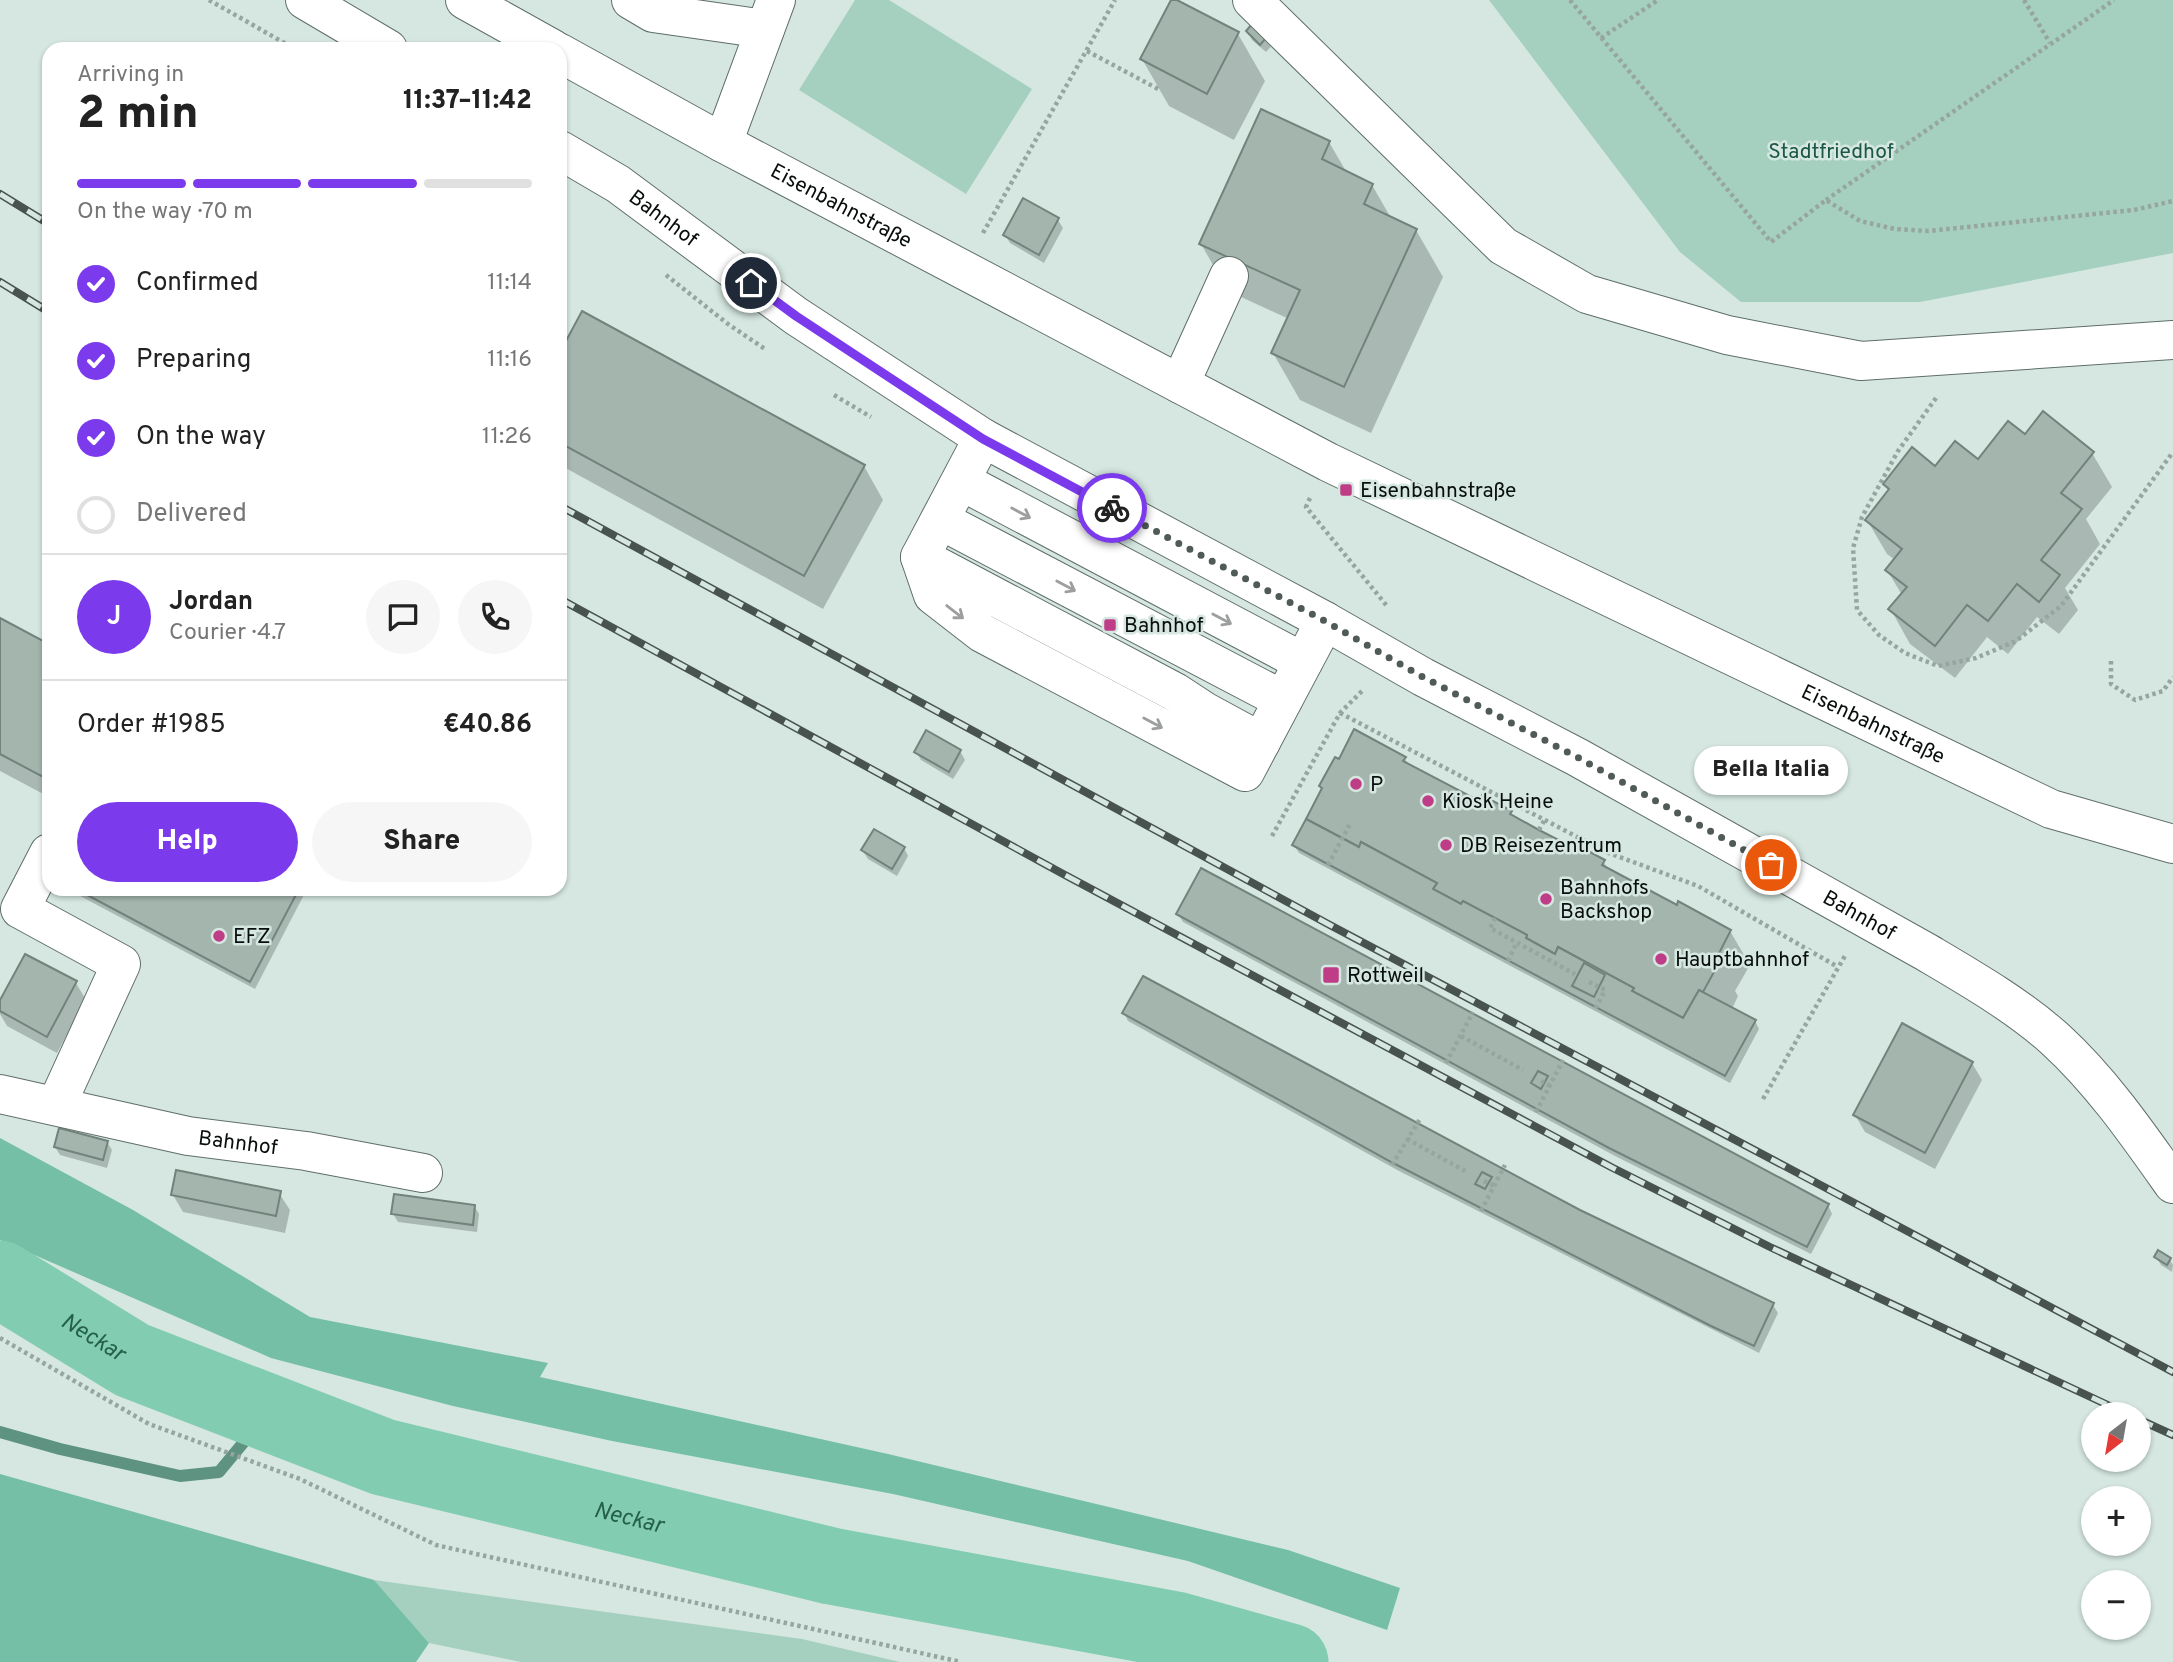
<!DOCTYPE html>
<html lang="en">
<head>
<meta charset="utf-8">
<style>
	:root { --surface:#fff; --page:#f6f6f6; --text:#222; --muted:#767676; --line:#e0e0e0; --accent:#7c3aed }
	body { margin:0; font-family:Overpass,sans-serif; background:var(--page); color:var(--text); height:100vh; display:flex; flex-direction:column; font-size:26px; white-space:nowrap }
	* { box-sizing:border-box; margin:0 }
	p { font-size:23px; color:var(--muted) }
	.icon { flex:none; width:38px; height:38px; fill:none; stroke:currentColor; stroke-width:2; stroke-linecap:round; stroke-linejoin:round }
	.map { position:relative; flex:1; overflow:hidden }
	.panel { position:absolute; left:42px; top:42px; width:525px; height:854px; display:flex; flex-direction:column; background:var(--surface); border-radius:21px; box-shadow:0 2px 5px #0004 }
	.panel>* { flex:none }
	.needle { width:46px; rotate:211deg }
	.controls { position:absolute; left:2081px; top:1402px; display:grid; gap:14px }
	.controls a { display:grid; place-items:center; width:70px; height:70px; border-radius:50%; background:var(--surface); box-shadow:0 2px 5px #0004; font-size:35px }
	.pin { position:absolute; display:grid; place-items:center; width:60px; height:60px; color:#fff; margin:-30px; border:4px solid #fff; border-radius:50%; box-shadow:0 2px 7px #0007 }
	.courier { position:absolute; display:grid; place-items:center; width:70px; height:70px; margin:-35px; border:5px solid #7c3aed; border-radius:50%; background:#fff; color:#222; box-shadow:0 2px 9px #0007 }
	.bubble { position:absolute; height:49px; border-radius:24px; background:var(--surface); box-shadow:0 2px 5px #0004; font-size:23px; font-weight:800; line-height:49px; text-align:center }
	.headline em { font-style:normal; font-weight:800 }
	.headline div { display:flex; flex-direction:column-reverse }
	.headline { display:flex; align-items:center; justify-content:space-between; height:119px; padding:0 35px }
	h1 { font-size:46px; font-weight:800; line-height:52px }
	.bar { display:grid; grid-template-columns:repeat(4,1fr); gap:10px 7px; align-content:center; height:84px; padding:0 35px }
	.bar i { height:9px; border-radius:5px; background:var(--line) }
	.bar .selected { background:var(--accent) }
	.bar p { grid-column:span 4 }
	.line { display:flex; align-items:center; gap:18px; padding:0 35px; border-top:2px solid var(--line) }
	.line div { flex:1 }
	.round { display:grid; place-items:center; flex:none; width:74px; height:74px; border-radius:37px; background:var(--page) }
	ol { padding:0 35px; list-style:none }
	li { display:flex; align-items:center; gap:21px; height:77px }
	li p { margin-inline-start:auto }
	li .icon { padding:7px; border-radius:50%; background:var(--accent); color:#fff; stroke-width:4 }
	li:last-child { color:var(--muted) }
	li i { width:38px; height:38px; border:4px solid var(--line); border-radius:50% }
	.cta { display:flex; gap:14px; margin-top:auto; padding:14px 35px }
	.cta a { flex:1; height:80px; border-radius:42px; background:var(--accent); color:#fff; font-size:28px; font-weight:800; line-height:80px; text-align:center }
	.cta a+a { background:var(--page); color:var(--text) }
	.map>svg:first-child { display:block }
	.green { fill:#a5d0c0 }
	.forest { fill:#74bfa5 }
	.shadow { fill:#0003 }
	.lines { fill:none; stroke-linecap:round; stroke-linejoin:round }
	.stream { stroke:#5d9380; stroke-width:12 }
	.river { stroke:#82ccb2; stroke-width:77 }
	.building { fill:#a4b5ae; stroke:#72827c; stroke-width:2 }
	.minor-casing { stroke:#5f6e68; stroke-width:40 }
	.path { stroke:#97a59f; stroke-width:4.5; stroke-dasharray:3.5 3.5; stroke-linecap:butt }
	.minor { stroke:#fff; stroke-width:38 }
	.rail-casing { stroke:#48524e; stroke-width:8 }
	.rail { stroke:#d5e7e0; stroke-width:5; stroke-dasharray:16; stroke-linecap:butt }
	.oneway { stroke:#9c9f9e }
	.done { stroke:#505a56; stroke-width:7; stroke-dasharray:0 12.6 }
	.route { stroke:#7c3aed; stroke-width:9 }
	.poi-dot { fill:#bf3d86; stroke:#d5e7e0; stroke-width:2.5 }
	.labels { text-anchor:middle; stroke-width:5; stroke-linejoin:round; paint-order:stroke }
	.park-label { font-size:21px; fill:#1c5746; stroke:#d5e7e0 }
	.street-label { font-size:21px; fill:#080e0c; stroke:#d5e7e0 }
	.poi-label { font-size:21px; fill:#080e0c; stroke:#d5e7e0; text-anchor:start }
	.water-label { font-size:23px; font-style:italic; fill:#25604d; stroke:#d5e7e0 }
</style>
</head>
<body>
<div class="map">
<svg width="2173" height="1662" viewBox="0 0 2173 1662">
	<rect width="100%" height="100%" fill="#d5e7e0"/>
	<g class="green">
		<polygon points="855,0 889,0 1032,89 966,194 799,90"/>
		<polygon points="1489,0 2173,0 2173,253 1920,302 1741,302 1680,252"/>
		<polygon points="374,1580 802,1639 900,1662 521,1662 429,1643"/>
	</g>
	<g class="forest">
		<polygon points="0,1138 133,1210 310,1317 548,1363 540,1377 888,1454 1288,1550 1400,1588 1387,1630 1188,1561 893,1494 612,1441 453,1406 271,1358 0,1240"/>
		<polygon points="0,1474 374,1580 429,1643 416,1662 0,1662"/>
	</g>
	<g class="shadow">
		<polygon points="1172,0 1238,34 1265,81 1234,140 1169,106 1142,59"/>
		<polygon points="1248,32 1276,41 1266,52 1252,40"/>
		<polygon points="1329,142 1347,173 1372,185 1391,218 1416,230 1443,277 1371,433 1300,400 1273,353 1289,319 1228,291 1201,244"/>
		<polygon points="1058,220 1063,228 1044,263 1010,243 1005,235"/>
		<polygon points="560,356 864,466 883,500 823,609 560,465"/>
		<polygon points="2025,436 2092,453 2112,487 2086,519 2100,544 2065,588 2078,610 2059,634 2037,617 2008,654 1987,637 1955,678 1910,644 1891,610 1902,595 1887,570 1895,560 1887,554 1867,520 1889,491 1885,484 1936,468 1978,462"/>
		<polygon points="0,620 49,646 49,797 0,771"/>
		<polygon points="960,751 965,760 953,779 921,760 916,752"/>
		<polygon points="1404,758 1409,765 1480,803 1510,812 1514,818 1574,850 1603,861 1609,871 1678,907 1730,931 1750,965 1735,991 1738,996 1732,1009 1755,1021 1759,1029 1730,1083 1299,853 1294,845"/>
		<polygon points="904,848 908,856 897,876 868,859 863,851"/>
		<polygon points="67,889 307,889 255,989"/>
		<polygon points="1178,914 1828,1205 1832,1214 1811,1254 1615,1156 1183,922"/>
		<polygon points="76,983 86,1000 57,1053 7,1026 0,1014 0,1003"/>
		<polygon points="1124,1013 1579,1212 1773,1305 1778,1313 1759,1353 1399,1171 1128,1021"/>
		<polygon points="1972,1063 1982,1080 1935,1169 1865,1132 1855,1115"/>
		<polygon points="107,1142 112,1150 107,1168 60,1155 55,1147"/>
		<polygon points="279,1193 290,1210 285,1233 183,1212 173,1195"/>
		<polygon points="474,1206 479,1214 477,1232 398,1222 393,1214"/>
		<polygon points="2159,1253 2170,1260 2173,1265 2172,1272 2161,1265 2156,1257"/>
	</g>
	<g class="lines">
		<polyline class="stream" points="0,1432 60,1449 180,1476 219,1472 268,1413"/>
		<path class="river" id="s1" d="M 0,1279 L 132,1360 L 383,1457 L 831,1566 L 1176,1630 L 1290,1662"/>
	</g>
	<g class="building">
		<polygon points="1171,0 1177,0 1239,32 1207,94 1140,59"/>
		<polygon points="1257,18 1272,31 1260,45 1246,31"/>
		<polygon points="1261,109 1330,141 1322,159 1373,184 1364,204 1417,229 1344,387 1271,353 1300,290 1199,244"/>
		<polygon points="1023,198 1059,218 1039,255 1003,235"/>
		<polygon points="582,311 865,465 804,576 560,443 560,352"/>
		<polygon points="2043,411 2094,452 2061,493 2082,509 2041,560 2060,575 2039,602 2017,584 1988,621 1967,605 1935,646 1888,609 1907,587 1885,570 1902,549 1865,520 1889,489 1883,484 1912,447 1935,466 1955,441 1978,459 2008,421 2025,434"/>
		<polygon points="0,618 49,644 49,770 45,778 0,754"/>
		<polygon points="1354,729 1406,757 1403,761 1479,801 1482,795 1512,811 1510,814 1539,830 1574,848 1575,844 1605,860 1602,865 1677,905 1678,901 1731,930 1716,959 1720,961 1703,992 1699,990 1683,1018 1632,991 1634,988 1558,947 1555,954 1526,938 1527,935 1463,901 1461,904 1433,889 1437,883 1361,842 1359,847 1306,819 1322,788 1319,786 1335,757 1339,759"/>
		<polygon points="926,730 961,750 949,772 914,752"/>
		<polygon points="1306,819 1359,847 1361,842 1437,883 1433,889 1461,904 1463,901 1527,935 1526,938 1555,954 1558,947 1634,988 1632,991 1683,1018 1699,990 1756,1020 1725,1076 1292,845"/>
		<polygon points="874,829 905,847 892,869 861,850"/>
		<polygon points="1201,868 1829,1204 1807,1247 1609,1148 1176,914"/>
		<polygon points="76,889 299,889 250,982"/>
		<polygon points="25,954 77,981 47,1037 0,1011 0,1000"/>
		<polygon points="1584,963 1605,975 1594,997 1572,986"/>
		<polygon points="1143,976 1580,1210 1774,1303 1754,1346 1711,1326 1393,1163 1122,1013"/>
		<polygon points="1902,1023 1973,1062 1925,1153 1853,1115"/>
		<polygon points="1538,1071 1548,1076 1541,1089 1531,1083"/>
		<polygon points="59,1128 108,1141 103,1160 54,1147"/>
		<polygon points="176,1170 281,1191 276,1216 171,1195"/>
		<polygon points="1482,1172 1492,1177 1485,1189 1475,1184"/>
		<polygon points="394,1194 475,1205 473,1225 391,1214"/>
		<polygon points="2158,1250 2171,1258 2167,1265 2154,1257"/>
	</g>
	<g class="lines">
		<g class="minor-casing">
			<g id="minor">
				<polyline points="305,0 388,49"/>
				<polyline points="465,0 553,49"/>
				<polyline points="631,0 653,13 765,29"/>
				<polyline points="1252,0 1503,246 1587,294 1727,335 1861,361 2173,340"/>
				<path id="s2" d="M 560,53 L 723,143 L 1328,462 L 2051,809 L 2173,844"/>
				<polyline points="723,143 776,0"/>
				<path id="s3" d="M 560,150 L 618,184 L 796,316 L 983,438 L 1325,621 L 1423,677 L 1577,757 L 1926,952 C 1970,978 2017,1005 2055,1039 C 2101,1081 2137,1133 2173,1184"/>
				<polyline points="1180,384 1229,276"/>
				<polyline points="983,438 920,557 933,595 982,633 1245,772 1325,621"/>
				<polyline points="961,481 1303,662"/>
				<polyline points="940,520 1283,700"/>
				<polyline points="920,557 1175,692 1204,711 1261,742"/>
				<polyline points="49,853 20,909 121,964 56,1106"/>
				<path id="s4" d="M 0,1094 L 188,1136 L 306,1151 L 423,1173"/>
			</g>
		</g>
		<g class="path">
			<polyline points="209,0 295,49"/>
			<polyline points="1570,0 1771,242 1826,200 1860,221 1895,229 1928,231 2134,210 2173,201"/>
			<polyline points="2024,0 2050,43"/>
			<polyline points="1601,38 1658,0"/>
			<polyline points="1087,51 1160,90"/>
			<polyline points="1826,200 2114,0"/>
			<polyline points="983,233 1115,0"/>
			<polyline points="666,275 728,324 765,349"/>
			<polyline points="834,395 871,417"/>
			<polyline points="1936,398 1898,451 1862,517 1853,548 1857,610 1879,635 1905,653 1938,666 1976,658 2016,641 2061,606 2173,452"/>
			<polyline points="1310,498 1306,507 1387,606"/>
			<polyline points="2111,661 2111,684 2135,700 2163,691 2173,677"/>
			<polyline points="1340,713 1606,852 1698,886 1838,967"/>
			<polyline points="1539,830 1545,819"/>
			<polyline points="1272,836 1340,713 1364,689"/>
			<polyline points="1328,865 1351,822"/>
			<polyline points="1495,918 1490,928 1575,974"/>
			<polyline points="1508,961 1517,942"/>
			<polyline points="1589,982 1605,990 1595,1009"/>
			<polyline points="1461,1036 1523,1070"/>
			<polyline points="1446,1063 1473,1012"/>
			<polyline points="1541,1081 1550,1086"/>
			<polyline points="1763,1099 1846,954"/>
			<polyline points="1536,1112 1563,1060"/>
			<polyline points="1407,1139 1467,1172"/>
			<polyline points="1392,1165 1420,1119"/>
			<polyline points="1484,1181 1494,1186"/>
			<polyline points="1481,1211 1505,1165"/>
			<polyline points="0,1338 149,1424 300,1479 436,1545 961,1662"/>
		</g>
		<use href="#minor" class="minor"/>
		<g class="rail-casing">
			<g id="rail">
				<polyline points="0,194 49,224"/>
				<polyline points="0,282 49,312"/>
				<polyline points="560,506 1328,924 2173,1372"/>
				<polyline points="560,599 1065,875 1611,1167 1770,1247 2127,1414"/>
				<polyline points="2138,1419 2173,1435"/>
			</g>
		</g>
		<use href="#rail" class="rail"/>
	</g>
	<defs><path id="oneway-shaft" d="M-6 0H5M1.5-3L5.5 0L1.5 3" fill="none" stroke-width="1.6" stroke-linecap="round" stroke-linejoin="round" transform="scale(1.75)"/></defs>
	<g class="oneway">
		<use href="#oneway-shaft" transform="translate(1021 513) rotate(28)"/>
		<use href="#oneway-shaft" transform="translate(1066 586) rotate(28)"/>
		<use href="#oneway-shaft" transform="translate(955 612) rotate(38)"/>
		<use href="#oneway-shaft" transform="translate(1222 619) rotate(28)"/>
		<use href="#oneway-shaft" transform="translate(1153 723) rotate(28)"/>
	</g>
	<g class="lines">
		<polyline class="done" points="1112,508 1325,621 1423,677 1577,757 1771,865"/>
		<polyline class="route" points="751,283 796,316 983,439 1112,508"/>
	</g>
	<g class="poi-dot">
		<rect x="1339" y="483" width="14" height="14" rx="3.5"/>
		<rect x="1103" y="618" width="14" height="14" rx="3.5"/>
		<circle cx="1356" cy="784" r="7"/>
		<circle cx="1428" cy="801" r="7"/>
		<circle cx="1446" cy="845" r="7"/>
		<circle cx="1546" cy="899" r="7"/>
		<circle cx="219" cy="936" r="7"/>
		<circle cx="1661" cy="959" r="7"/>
		<rect x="1322" y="966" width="18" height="18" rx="3.5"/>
	</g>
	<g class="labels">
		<g class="park-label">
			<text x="1831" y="158">Stadtfriedhof</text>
		</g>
		<g class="street-label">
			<text dy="7" stroke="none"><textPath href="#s2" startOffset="320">Eisenbahnstraße</textPath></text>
			<text dy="7" stroke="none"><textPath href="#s3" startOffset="124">Bahnhof</textPath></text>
			<text dy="7" stroke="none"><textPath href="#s2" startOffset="1475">Eisenbahnstraße</textPath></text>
			<text dy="7" stroke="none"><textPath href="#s3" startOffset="1510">Bahnhof</textPath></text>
			<text dy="7" stroke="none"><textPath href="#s4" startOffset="243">Bahnhof</textPath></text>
		</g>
		<g class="poi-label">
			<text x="1360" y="497">Eisenbahnstraße</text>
			<text x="1124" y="632">Bahnhof</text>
			<text x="1370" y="791">P</text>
			<text x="1442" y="808">Kiosk Heine</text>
			<text x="1460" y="852">DB Reisezentrum</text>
			<text x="1560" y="894">Bahnhofs<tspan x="1560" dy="24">Backshop</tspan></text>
			<text x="233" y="943">EFZ</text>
			<text x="1675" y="966">Hauptbahnhof</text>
			<text x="1347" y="982">Rottweil</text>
		</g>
		<g class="water-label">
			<text dy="8" stroke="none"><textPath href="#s1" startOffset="110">Neckar</textPath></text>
			<text dy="8" stroke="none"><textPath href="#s1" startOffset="677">Neckar</textPath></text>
		</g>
	</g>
</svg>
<div class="controls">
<a><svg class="needle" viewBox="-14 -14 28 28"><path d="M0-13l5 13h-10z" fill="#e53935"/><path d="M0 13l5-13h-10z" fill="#767676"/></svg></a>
<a>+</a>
<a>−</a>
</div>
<div class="pin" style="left:1771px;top:865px;background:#ea580c"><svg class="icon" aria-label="bag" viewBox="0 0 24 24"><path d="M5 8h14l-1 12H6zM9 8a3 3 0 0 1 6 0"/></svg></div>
<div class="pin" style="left:751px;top:283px;background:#1f2937"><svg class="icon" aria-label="home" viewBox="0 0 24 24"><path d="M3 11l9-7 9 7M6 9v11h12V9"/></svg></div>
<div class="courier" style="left:1112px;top:508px"><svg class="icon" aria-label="bike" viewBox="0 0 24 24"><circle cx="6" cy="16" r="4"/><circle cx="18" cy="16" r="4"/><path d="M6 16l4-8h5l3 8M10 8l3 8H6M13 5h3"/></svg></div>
<div class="bubble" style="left:1694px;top:746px;width:154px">Bella Italia</div>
<section class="panel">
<div class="headline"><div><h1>2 min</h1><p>Arriving in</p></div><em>11:37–11:42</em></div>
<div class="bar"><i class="selected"></i><i class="selected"></i><i class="selected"></i><i></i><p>On the way · 70 m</p></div>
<ol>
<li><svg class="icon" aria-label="check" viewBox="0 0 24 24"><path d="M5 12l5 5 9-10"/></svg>Confirmed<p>11:14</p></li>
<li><svg class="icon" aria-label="check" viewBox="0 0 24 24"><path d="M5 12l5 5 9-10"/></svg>Preparing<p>11:16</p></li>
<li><svg class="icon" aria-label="check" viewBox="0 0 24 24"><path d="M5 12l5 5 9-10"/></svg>On the way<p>11:26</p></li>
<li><i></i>Delivered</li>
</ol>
<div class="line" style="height:126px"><b class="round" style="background:var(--accent);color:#fff">J</b><div><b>Jordan</b><p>Courier · 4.7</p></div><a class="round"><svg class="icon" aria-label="chat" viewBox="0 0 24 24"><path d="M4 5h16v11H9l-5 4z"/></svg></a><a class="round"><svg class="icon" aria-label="phone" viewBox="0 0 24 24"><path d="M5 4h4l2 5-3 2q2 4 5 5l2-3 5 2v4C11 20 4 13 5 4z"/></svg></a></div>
<div class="line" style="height:91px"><div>Order #1985</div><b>€40.86</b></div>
<div class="cta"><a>Help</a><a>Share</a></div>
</section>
</div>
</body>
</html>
